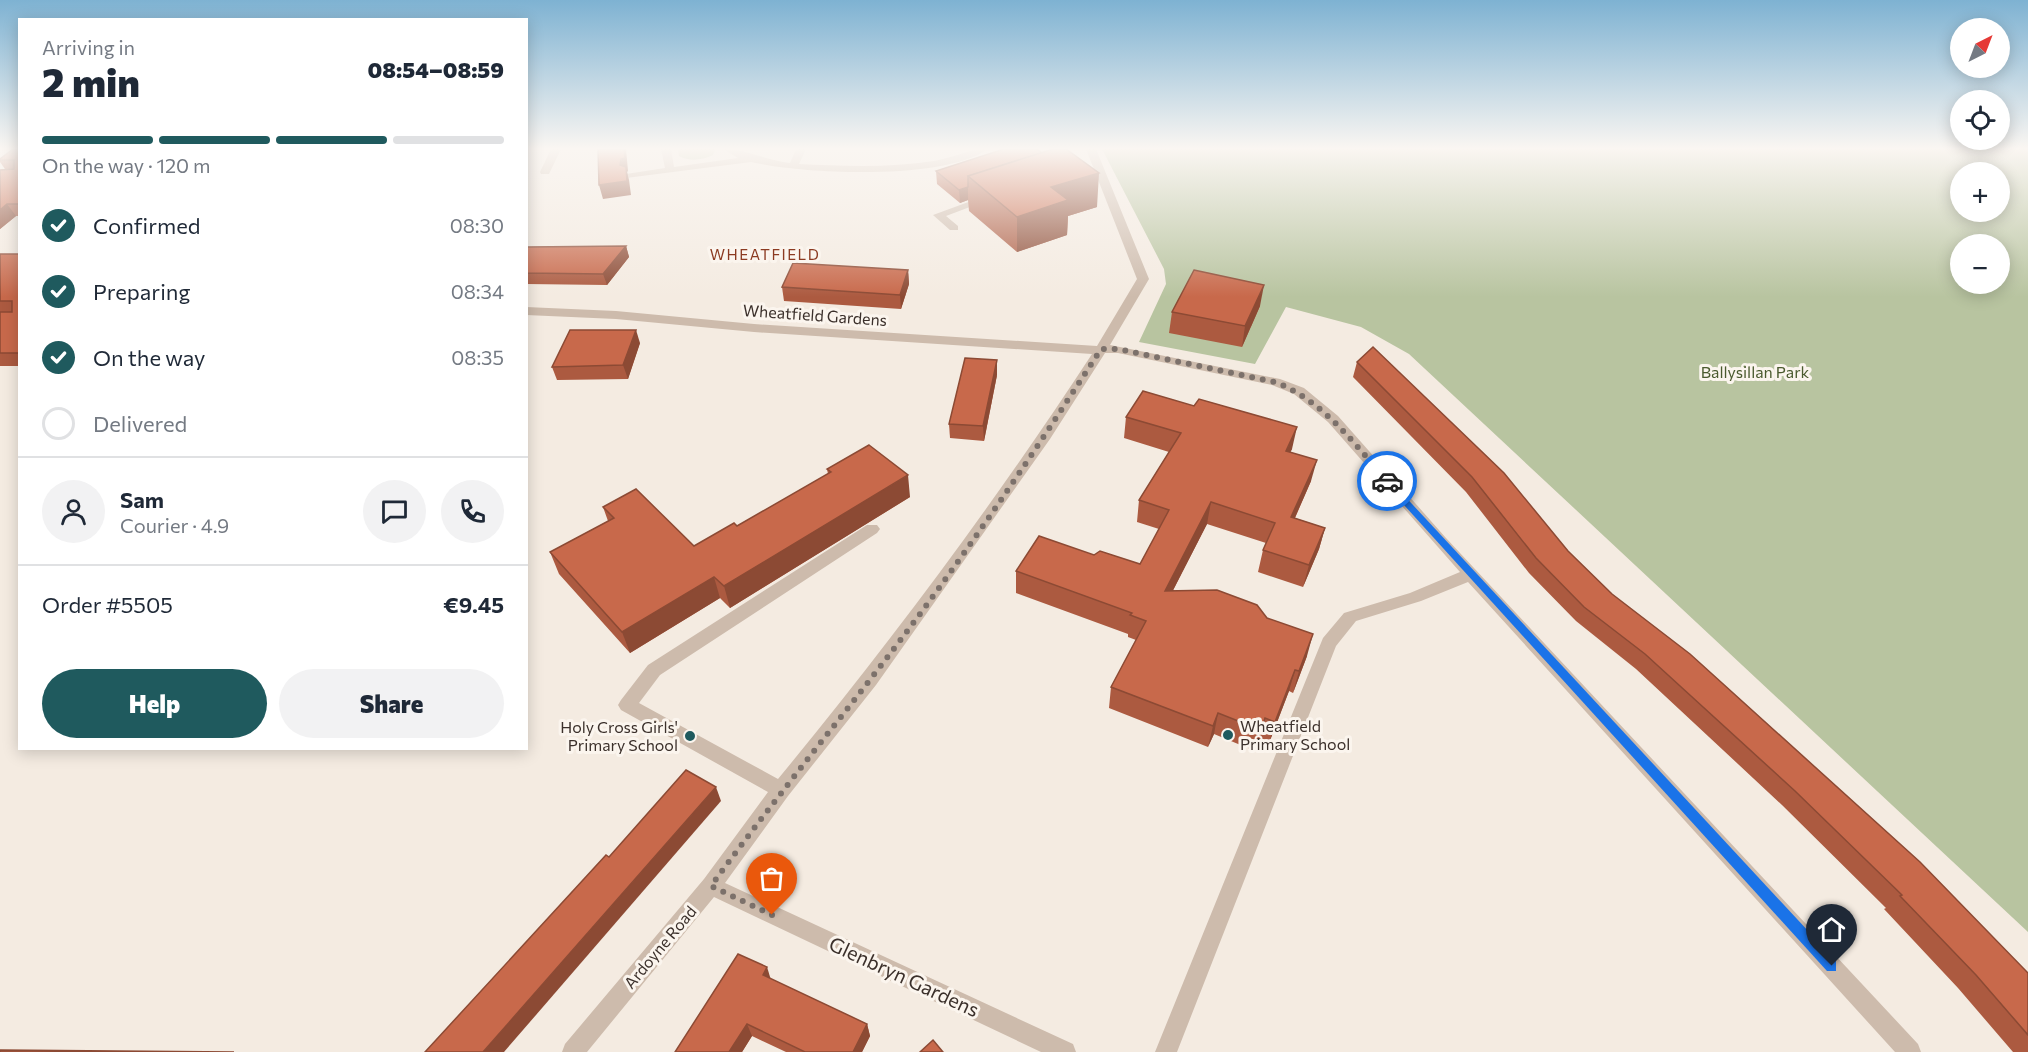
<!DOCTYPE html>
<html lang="en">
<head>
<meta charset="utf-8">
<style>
	:root { --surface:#fff; --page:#f2f2f3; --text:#1f2937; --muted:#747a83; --line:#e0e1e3; --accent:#1f5a5e }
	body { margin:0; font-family:Commissioner,sans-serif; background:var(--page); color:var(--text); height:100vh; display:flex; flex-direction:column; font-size:22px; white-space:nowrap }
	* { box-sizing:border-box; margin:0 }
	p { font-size:20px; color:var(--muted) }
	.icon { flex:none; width:33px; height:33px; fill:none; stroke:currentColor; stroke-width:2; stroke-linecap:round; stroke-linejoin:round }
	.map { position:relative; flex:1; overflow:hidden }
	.sheet { position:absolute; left:18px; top:18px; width:510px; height:732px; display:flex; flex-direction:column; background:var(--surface); border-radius:0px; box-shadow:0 3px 15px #0003 }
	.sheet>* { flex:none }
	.needle { width:39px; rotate:42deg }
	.tools { position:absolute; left:1950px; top:18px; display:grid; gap:12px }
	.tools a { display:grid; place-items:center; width:60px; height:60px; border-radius:50%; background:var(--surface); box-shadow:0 3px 15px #0003; font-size:30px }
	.pin { position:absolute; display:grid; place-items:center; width:51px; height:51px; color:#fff; margin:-62px -26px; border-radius:50% 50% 50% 0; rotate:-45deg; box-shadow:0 0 6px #0007 }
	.pin .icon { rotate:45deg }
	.courier { position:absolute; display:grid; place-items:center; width:60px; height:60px; margin:-30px; border:4px solid #1a73e8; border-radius:50%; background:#fff; color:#222; box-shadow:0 2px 8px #0007 }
	.head em { font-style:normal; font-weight:800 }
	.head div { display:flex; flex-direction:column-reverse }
	.head { display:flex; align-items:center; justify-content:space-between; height:102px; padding:0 24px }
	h1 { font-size:39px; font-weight:800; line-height:45px }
	.bar { display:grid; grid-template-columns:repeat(4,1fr); gap:9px 6px; align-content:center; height:72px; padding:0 24px }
	.bar i { height:8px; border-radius:4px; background:var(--line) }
	.bar .current { background:var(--accent) }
	.bar p { grid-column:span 4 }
	.line { display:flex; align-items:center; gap:15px; padding:0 24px; border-top:2px solid var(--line) }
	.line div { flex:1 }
	.round { display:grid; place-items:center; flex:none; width:63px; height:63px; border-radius:32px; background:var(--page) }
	ol { padding:0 24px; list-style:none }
	li { display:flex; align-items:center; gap:18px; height:66px }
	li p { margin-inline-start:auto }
	li .icon { padding:6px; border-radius:50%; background:var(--accent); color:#fff; stroke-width:4 }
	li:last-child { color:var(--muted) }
	li i { width:33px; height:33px; border:3px solid var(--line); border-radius:50% }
	.cta { display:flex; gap:12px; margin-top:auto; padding:12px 24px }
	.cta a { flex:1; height:69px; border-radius:36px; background:var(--accent); color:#fff; font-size:24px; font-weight:800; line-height:69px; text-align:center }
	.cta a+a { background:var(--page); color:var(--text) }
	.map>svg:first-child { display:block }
	.green { fill:#b8c4a0; fill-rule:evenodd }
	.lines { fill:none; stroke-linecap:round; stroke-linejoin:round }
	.minor { fill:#cdbbac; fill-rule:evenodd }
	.wall { fill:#ac5a40 }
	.shaded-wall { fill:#8c4a34 }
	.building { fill:#c8694b; stroke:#8c4a34; stroke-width:1.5 }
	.route { fill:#1a73e8 }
	.done { stroke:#7c716b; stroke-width:6; stroke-dasharray:0 10.8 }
	.poi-dot { fill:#1f5a5e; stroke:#fbf5ee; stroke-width:2 }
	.labels { text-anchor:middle; stroke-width:6; stroke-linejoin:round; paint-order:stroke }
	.far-neighbourhood-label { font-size:15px; letter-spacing:1.5px; fill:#8c3b22; stroke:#fbf5ee }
	.street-label { font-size:16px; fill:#3b302b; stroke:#fbf5ee }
	.park-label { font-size:16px; fill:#4a5a2e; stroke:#fbf5ee }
	.poi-label { font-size:16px; fill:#3b302b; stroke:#fbf5ee; text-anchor:start }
	.near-street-label { font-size:20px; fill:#3b302b; stroke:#fbf5ee }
</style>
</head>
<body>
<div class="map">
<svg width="2028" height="1052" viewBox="0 0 2028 1052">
	<rect width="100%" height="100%" fill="#f4ebe1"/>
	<g class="green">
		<path d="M 678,149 L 714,149 L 715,150 L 713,155 C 702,160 690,162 679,156 Z"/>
		<path d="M 1102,149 L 2028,149 L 2028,932 L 1409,354 L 1361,327 L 1286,307 L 1255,364 L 1139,342 L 1166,284 L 1164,269 ZM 1960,172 L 2000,172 L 2000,212 L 1960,212 ZM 1960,244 L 2000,244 L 2000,284 L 1960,284 Z"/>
	</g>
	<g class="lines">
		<g class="minor">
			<polygon points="551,149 561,149 549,174 541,174 540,172"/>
			<path d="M 661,149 L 671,149 L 674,167 L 738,158 L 723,149 C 744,149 767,160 790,163 L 796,149 L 806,149 L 799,164 C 843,166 890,168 934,161 C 953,158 968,149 988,149 C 943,181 804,174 751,162 L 626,178 L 626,174 L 665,168 Z"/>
			<path d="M 1086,149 L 1096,149 L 1149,279 L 1110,345 L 1280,379 L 1304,388 L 1338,416 L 1446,538 L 1918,1044 L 1921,1052 L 1895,1052 L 1468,582 L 1421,601 L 1356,621 L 1336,646 L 1177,1052 L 1155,1052 L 1323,638 L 1344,613 L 1410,593 L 1460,572 L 1328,422 L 1294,394 L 1272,385 L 1118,353 L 1105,353 L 1050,439 L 876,685 L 788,796 L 725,883 L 1073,1044 L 1076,1052 L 1041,1052 L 714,897 L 587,1052 L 562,1052 L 565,1044 L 704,879 L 768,792 L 621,710 L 618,705 L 621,700 L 648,665 L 867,525 L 877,525 L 880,529 L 877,533 L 660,675 L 639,703 L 778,779 C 890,643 996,501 1092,354 L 754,332 L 616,319 L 526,315 L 526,307 L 616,311 L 754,324 L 1097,346 L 1137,279 Z"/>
			<polygon points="982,197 991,199 946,216 958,226 958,230 950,230 933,215"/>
		</g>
	</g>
	<g class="wall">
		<polygon points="20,149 20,216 16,216 0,229 0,170 5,169 0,162 0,159"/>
		<polygon points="1048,149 1066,149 1097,207 1068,216 1067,235 1017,252 969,211 968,200 960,203 937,184 936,171 1042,153 1053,149"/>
		<polygon points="626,246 629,257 607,285 526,284 526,247"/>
		<rect x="0" y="254" width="20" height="112"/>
		<polygon points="908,270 909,284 901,309 784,301 782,287"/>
		<polygon points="1260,306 1242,347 1169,333 1172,312"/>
		<polygon points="640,343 628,379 557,380 552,367"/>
		<polygon points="1357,362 1568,551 1612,594 2028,973 2028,1052 2013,1052 1958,988 1884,909 1886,908 1782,805 1636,669 1576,621 1529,573 1466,492 1353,377"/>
		<polygon points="997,375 984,441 950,438 949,424"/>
		<polygon points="1126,417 1292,449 1290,452 1311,481 1295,518 1325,528 1319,549 1303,587 1258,572 1263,550 1266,543 1207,524 1173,590 1267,618 1307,656 1293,693 1289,691 1269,743 1259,739 1255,751 1214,734 1208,747 1109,708 1111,687 1136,640 1128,637 1128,634 1016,593 1016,571 1094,555 1140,564 1159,529 1137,522 1139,500 1169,452 1124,438"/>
		<polygon points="827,469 910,497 730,608 720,598 630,653 559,574 550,552 608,521 603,507 694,546 737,526 828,474"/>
		<polygon points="771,979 867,1024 870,1036 862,1052 786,1052 752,1036 742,1052 675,1052"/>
	</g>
	<g class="shaded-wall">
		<polygon points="624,149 626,149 628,171 627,172 629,180 631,195 603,199 599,185 620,165"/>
		<polygon points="1099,173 1097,207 1068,216 1067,235 1017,252 1017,217 1051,187"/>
		<polygon points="968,187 968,200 960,203 959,190"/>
		<polygon points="7,204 16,216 0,229 0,210"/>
		<polygon points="626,246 629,257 607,285 603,274"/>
		<polygon points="908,270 909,284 901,309 900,295"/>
		<polygon points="1264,285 1260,306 1242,347 1245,326"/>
		<polygon points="636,330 640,343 628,379 623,365"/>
		<polygon points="997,360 997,375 984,441 983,426"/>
		<polygon points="1297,427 1292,449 1281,472 1286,451"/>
		<polygon points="1317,460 1311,481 1286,538 1291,517"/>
		<polygon points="908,475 910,497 730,608 724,586"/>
		<polygon points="1211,502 1207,524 1162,612 1165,591"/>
		<polygon points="1325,528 1319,549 1303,587 1309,565"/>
		<polygon points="714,577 720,598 630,653 622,632"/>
		<polygon points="1313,634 1307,656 1293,693 1299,671"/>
		<polygon points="1295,670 1289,691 1269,743 1275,722"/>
		<polygon points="1218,713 1214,734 1208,747 1213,726"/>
		<polygon points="716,787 721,801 504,1052 483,1052"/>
		<polygon points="767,967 771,980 763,975"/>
		<polygon points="747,1024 752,1036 742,1052 729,1052"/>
		<polygon points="867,1024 870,1036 862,1052 853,1052"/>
	</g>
	<g class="building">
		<polygon points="13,149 20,149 20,204 7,204 0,210 0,170 14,169 14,160 0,160 0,159"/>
		<polygon points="598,149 624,149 625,158 621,159 620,165 626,167 627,181 599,185"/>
		<polygon points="1004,149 1037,149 1042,153 968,176 968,187 959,190 936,171"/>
		<polygon points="1053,149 1066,149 1099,173 1051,187 1068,200 1017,217 968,176"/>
		<polygon points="626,246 603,274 526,273 526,247"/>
		<polygon points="0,254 20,254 20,353 0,353 0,312 12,312 12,301 0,301"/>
		<polygon points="793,263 908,270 900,295 782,287"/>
		<polygon points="1194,270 1264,285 1245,326 1172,312"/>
		<polygon points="570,330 636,330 623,365 552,367"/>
		<polygon points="1373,347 1504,473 1568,551 1612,594 1690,654 1920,862 2028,973 2028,1035 1976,975 1900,896 1902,895 1795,791 1645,654 1584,607 1536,558 1472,477 1357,362"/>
		<polygon points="965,358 997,360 983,426 949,424"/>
		<polygon points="1143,391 1194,406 1199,399 1297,427 1286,451 1317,460 1291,517 1325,528 1309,565 1263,550 1275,523 1211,502 1165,591 1217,590 1257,605 1267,618 1313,634 1299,671 1295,670 1275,722 1265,718 1261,730 1218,713 1213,726 1111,687 1146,621 1130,615 1132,613 1016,571 1039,536 1094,555 1100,551 1140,564 1169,510 1139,500 1181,433 1126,417"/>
		<polygon points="869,445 908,475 724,586 714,577 622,632 550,552 614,518 603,507 636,489 694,546 734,523 737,526 831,472 827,469"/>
		<polygon points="686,770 716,787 483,1052 425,1052 606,855 609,857"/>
		<polygon points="738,954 767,967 763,975 867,1024 853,1052 805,1052 747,1024 729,1052 675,1052"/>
		<polygon points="933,1040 943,1052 920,1052"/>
		<polygon points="0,1050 234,1052 0,1052"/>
	</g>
	<linearGradient id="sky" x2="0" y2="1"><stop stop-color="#7eb2d2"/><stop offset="0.5" stop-color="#faf6f2"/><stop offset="1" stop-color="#faf6f2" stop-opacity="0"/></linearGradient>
	<rect width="2028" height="297" fill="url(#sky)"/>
	<polygon class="route" points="1387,477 1836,961 1836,971 1827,971 1384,483 1384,478"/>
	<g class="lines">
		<path class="done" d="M 772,915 L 711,886 C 762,816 816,749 869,681 C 952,575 1028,462 1101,349 L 1118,349 L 1275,382 C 1323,401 1353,442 1387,481"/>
	</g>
	<g class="poi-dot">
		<circle cx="1228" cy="735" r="6"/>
		<circle cx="690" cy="736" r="6"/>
	</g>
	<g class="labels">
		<g class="far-neighbourhood-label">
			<text x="765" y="260">WHEATFIELD</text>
		</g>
		<g class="street-label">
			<text transform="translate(815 315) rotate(4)" y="6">Wheatfield Gardens</text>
			<text transform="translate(660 947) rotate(-50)" y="6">Ardoyne Road</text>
		</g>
		<g class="park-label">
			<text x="1755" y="378">Ballysillan Park</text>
		</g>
		<g class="poi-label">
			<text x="1240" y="732">Wheatfield<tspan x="1240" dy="18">Primary School</tspan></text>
			<text x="678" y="733" text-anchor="end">Holy Cross Girls'<tspan x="678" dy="18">Primary School</tspan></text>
		</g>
		<g class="near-street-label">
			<text transform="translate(904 977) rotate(25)" y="7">Glenbryn Gardens</text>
		</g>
	</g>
</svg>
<div class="tools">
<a><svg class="needle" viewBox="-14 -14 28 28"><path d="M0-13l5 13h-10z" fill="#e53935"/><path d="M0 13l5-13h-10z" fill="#747a83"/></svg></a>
<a><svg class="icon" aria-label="locate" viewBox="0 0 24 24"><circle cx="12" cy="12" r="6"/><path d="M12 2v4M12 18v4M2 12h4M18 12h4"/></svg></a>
<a>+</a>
<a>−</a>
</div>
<div class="pin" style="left:772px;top:915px;background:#ea580c"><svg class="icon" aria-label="bag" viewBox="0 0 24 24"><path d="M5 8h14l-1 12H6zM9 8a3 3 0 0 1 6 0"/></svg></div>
<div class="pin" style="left:1832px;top:966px;background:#1f2937"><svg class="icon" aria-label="home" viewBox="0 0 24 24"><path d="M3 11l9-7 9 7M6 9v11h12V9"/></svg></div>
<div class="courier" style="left:1387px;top:481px"><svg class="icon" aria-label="car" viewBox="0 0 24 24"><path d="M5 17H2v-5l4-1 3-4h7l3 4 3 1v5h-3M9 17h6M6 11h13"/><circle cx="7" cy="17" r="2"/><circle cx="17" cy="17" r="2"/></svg></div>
<section class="sheet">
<div class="head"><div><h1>2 min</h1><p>Arriving in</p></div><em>08:54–08:59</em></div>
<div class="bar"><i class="current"></i><i class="current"></i><i class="current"></i><i></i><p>On the way · 120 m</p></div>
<ol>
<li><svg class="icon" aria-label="check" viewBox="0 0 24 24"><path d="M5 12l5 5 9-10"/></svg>Confirmed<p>08:30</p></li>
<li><svg class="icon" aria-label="check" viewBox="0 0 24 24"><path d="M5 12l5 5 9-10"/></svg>Preparing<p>08:34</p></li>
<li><svg class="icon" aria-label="check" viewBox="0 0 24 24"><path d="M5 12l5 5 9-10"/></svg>On the way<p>08:35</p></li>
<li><i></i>Delivered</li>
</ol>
<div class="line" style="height:108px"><a class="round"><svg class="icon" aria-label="person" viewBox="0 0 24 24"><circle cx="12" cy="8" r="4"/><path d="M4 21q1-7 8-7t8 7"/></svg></a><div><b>Sam</b><p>Courier · 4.9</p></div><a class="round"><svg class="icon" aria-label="chat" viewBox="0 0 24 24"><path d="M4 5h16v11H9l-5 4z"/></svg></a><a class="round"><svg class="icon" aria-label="phone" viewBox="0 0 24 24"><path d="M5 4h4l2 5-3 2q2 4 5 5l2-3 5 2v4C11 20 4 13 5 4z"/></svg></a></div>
<div class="line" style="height:78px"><div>Order #5505</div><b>€9.45</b></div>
<div class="cta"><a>Help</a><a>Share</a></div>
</section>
</div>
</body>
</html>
